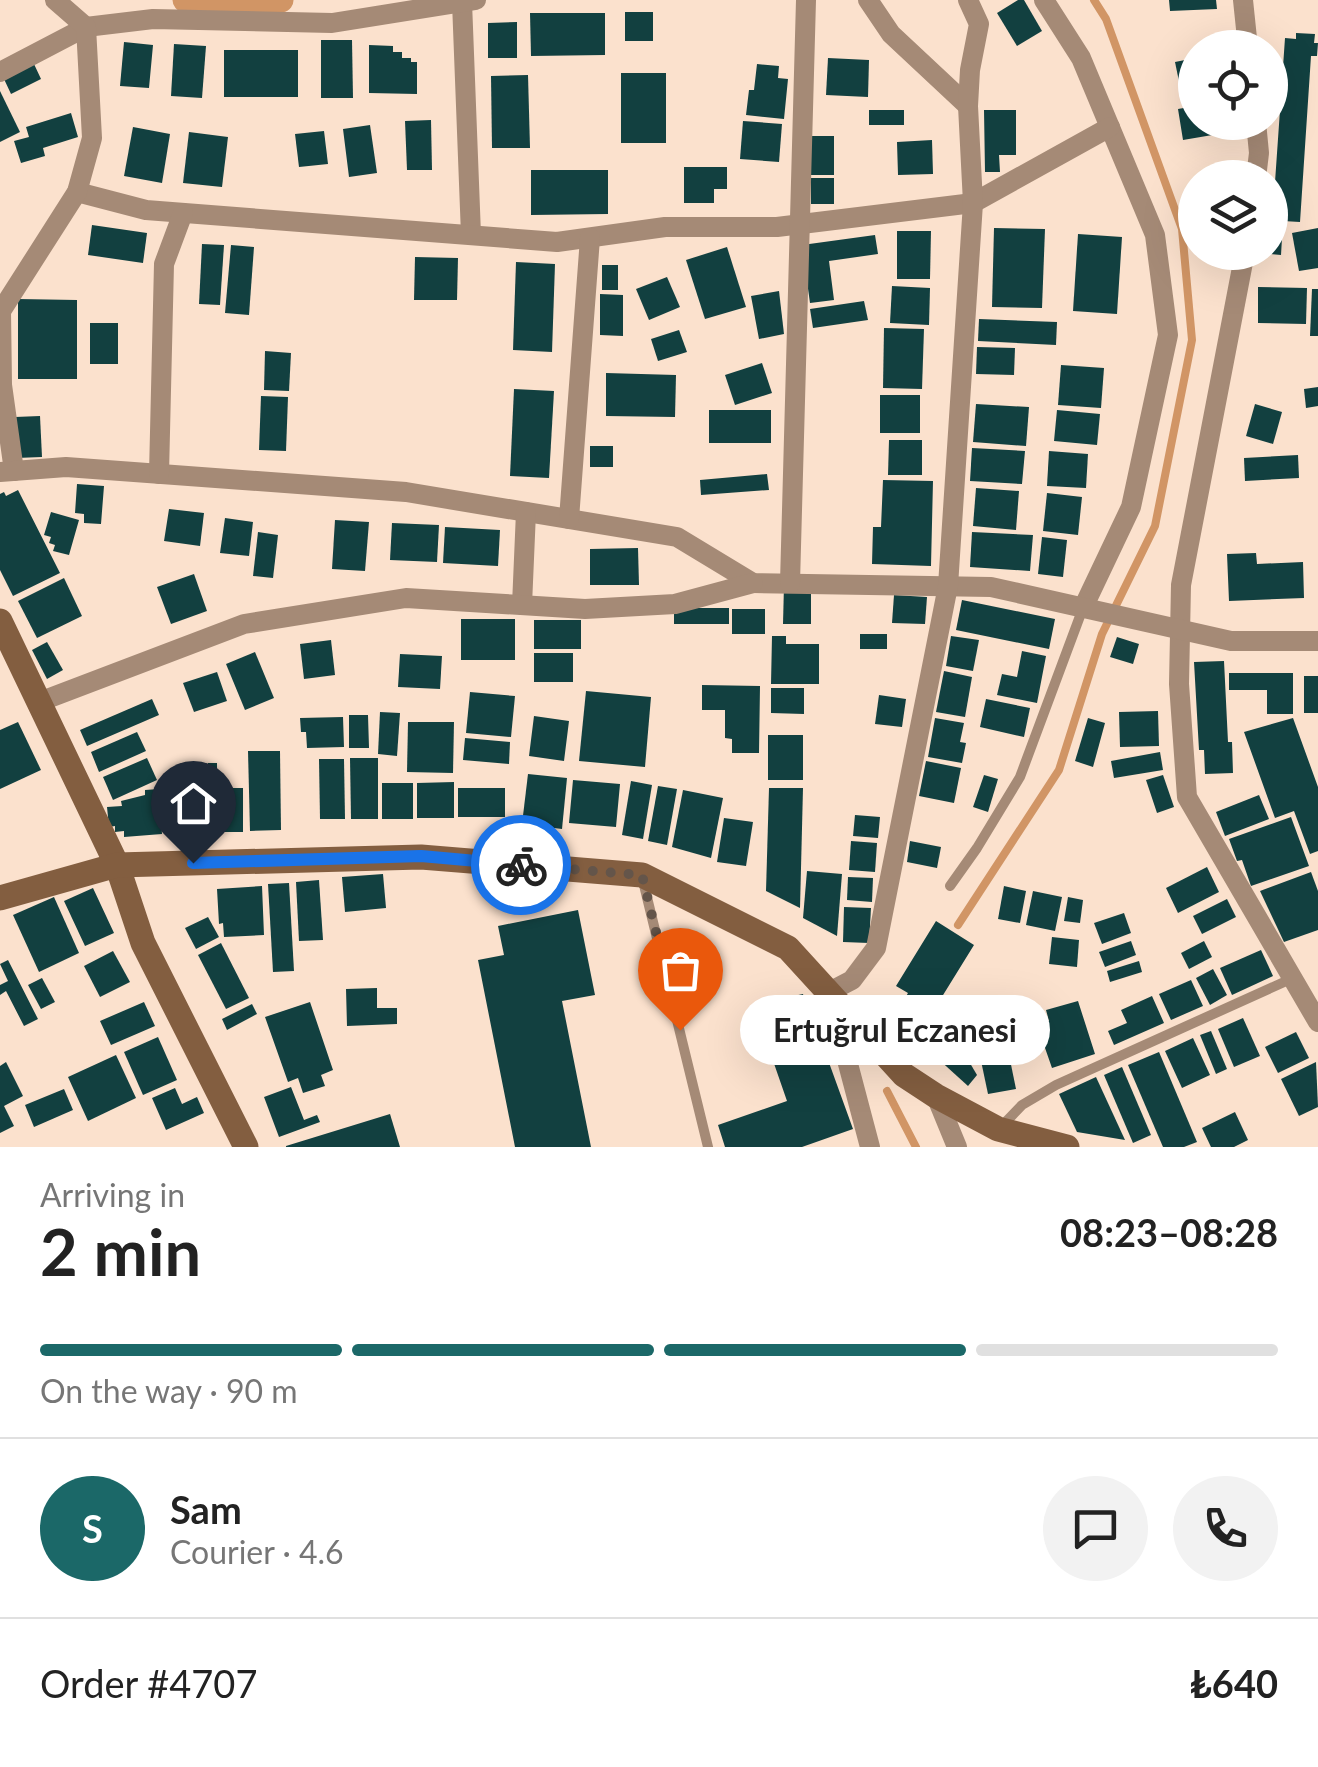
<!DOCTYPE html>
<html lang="en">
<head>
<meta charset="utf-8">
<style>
	:root { --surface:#fff; --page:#f2f2f2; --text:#222; --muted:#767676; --line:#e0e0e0; --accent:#1b6868 }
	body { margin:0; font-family:Lato,sans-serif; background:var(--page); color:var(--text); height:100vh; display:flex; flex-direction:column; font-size:38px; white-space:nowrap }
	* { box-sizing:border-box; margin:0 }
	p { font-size:32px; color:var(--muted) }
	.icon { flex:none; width:55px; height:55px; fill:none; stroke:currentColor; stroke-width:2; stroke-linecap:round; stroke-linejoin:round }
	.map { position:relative; height:1147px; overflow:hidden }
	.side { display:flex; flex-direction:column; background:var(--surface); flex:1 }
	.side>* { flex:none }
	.fabs { position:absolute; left:1178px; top:30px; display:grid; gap:20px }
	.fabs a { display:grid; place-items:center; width:110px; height:110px; border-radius:50%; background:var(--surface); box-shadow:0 10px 40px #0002; font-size:50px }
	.pin { position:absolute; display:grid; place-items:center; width:85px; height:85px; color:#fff; margin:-102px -42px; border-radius:50% 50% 50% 0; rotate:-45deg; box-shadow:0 0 10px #0007 }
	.pin .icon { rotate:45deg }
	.courier { position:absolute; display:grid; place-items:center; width:100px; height:100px; margin:-50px; border:8px solid #1a73e8; border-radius:50%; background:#fff; color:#222; box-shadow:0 2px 12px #0007 }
	.bubble { position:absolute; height:70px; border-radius:35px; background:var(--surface); box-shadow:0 10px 40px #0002; font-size:32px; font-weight:700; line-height:70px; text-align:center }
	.headline em { font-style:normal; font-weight:700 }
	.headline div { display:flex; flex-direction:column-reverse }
	.headline { display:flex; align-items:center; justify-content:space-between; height:170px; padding:0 40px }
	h1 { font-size:65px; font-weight:700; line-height:75px }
	.bar { display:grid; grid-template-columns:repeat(4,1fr); gap:15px 10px; align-content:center; height:120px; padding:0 40px }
	.bar i { height:12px; border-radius:8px; background:var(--line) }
	.bar .active { background:var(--accent) }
	.bar p { grid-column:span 4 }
	.line { display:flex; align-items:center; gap:25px; padding:0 40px; border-top:2px solid var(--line) }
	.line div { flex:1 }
	.round { display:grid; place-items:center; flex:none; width:105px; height:105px; border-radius:52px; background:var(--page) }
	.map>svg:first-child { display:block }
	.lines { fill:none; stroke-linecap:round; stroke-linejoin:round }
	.stream { stroke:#d19565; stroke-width:8 }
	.canal { stroke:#d19565; stroke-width:25 }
	.building { fill:#124040 }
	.lane { stroke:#a58a76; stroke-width:10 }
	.street { stroke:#a58a76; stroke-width:20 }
	.secondary { stroke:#835e40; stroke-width:25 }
	.done { stroke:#64554a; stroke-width:10; stroke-dasharray:0 18 }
	.route { stroke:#1a73e8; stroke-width:12 }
</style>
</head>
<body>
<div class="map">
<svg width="1318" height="1147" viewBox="0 0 1318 1147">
	<rect width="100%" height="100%" fill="#fbe1cd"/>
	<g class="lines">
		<g class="stream">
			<polyline points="958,925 1059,770 1102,634 1155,526 1192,340 1182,229 1106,19 1094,0"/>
			<polyline points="909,1043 918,1022"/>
			<polyline points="887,1091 916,1147"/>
		</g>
		<polyline class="canal" points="185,0 247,5 281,0"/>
	</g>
	<g class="building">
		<polygon points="1018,0 1024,0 1042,31 1017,46 997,13"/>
		<polygon points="1169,0 1216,0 1217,9 1170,11"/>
		<rect x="625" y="12" width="28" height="29"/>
		<polygon points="530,13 605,13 605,55 531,56"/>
		<polygon points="517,22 517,58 488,58 488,23"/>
		<polygon points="1296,33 1315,34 1314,43 1318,43 1317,56 1311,56 1300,222 1283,221 1281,255 1270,254 1285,38 1296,39"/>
		<polygon points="321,40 352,40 353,98 321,98"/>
		<polygon points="124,42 153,45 149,88 120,86"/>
		<polygon points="174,44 206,46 202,98 171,96"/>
		<polygon points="369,45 393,46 393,52 402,52 402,58 411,58 411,62 417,62 417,94 369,93"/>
		<rect x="224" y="50" width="74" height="47"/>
		<polygon points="828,58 869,60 868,97 826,95"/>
		<polygon points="1195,58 1195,98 1183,101 1175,62"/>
		<polygon points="34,64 41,79 11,94 4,79"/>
		<polygon points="757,64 779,66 778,78 788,79 784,119 746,115 749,90 754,90"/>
		<rect x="621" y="73" width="45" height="70"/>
		<polygon points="528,75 530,148 492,148 491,76"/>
		<polygon points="0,91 20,132 0,142"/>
		<polygon points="1195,106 1195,122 1229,122 1230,132 1183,140 1178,109"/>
		<rect x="869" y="110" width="35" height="15"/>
		<polygon points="984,110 1016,110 1016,155 999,155 1000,172 985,172"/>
		<polygon points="71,113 78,137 43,148 45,156 21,163 14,141 29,137 26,127"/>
		<polygon points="431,120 432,170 407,170 405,121"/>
		<polygon points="743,121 782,124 779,162 740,159"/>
		<polygon points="370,125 377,173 349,177 343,129"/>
		<polygon points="133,127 170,134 162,183 124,176"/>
		<polygon points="324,131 328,164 299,167 295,134"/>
		<polygon points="189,132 228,137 222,187 183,183"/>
		<rect x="811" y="136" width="23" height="39"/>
		<polygon points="932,140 933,174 898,175 897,142"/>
		<polygon points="684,167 727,167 727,189 714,189 714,203 684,203"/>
		<polygon points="531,170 608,170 608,214 531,215"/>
		<rect x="811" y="178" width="23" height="26"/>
		<polygon points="92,225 147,233 143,263 88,255"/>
		<polygon points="994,228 1045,229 1042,308 992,307"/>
		<polygon points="1318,228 1318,268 1299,271 1292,233"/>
		<polygon points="897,231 931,231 930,279 897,279"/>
		<polygon points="1078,234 1122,237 1117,314 1073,311"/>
		<polygon points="875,235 878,254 829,261 834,300 810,303 802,245"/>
		<polygon points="202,244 224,245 220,305 199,304"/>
		<polygon points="231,245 254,247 249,315 225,313"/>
		<polygon points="727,247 746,307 705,319 686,260"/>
		<polygon points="415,257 458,258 457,300 414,300"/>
		<polygon points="516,262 555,264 552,352 513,350"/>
		<rect x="602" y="265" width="16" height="25"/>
		<polygon points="667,277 680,307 649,320 636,289"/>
		<polygon points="892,286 930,288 929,325 890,323"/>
		<polygon points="1258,287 1307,288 1306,324 1258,323"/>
		<polygon points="1312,289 1318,289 1318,336 1310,336"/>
		<polygon points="779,291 784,334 759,339 751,296"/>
		<polygon points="600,294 623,295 623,336 600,335"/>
		<polygon points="18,299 77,300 77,379 18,379"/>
		<polygon points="864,301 868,320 813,328 810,309"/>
		<polygon points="979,319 1057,322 1056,345 978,341"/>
		<rect x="90" y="323" width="28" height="41"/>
		<polygon points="884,328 924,329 922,389 883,388"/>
		<polygon points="679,330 687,352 658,361 651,339"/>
		<polygon points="977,347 1015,348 1014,375 976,374"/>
		<polygon points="265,351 291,353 289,391 264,390"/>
		<polygon points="762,363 772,393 735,405 725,375"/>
		<polygon points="1061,365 1104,368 1101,408 1058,405"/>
		<polygon points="606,373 676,375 675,417 606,416"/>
		<polygon points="1318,387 1318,406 1306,408 1304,389"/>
		<polygon points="514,389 554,391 549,478 510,476"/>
		<rect x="880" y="395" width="40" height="38"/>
		<polygon points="261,396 288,397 286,451 259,450"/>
		<polygon points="976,404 1029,407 1026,446 973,442"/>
		<polygon points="1255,404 1282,412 1273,444 1246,436"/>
		<rect x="709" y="410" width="62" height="33"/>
		<polygon points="1057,410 1100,414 1097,445 1054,441"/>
		<polygon points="40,416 42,457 16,458 15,417"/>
		<polygon points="889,440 922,440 922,475 888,475"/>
		<rect x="590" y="446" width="23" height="21"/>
		<polygon points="972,448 1025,451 1022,484 970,481"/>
		<polygon points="1049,451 1088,454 1086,488 1047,486"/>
		<polygon points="1298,455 1299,478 1245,481 1244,458"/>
		<polygon points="767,474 769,490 701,495 700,480"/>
		<polygon points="883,480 933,481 931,566 872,564 873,527 881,527"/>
		<polygon points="77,484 104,486 101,524 84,523 84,514 75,513"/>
		<polygon points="976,488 1019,491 1016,530 973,526"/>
		<polygon points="18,490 60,573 13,596 0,570 0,494 4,492 6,496"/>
		<polygon points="1047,493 1082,497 1078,535 1043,531"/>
		<polygon points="169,509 204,513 200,546 164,541"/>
		<polygon points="51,512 79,520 69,555 53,551 55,545 49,543 51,537 44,535"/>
		<polygon points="225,518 253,522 249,556 220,553"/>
		<polygon points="335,520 369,522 365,571 332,569"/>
		<polygon points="392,523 439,525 437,562 390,560"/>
		<polygon points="445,527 500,530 498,566 443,563"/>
		<polygon points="258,532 278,535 273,578 253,576"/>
		<polygon points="972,532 1033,535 1030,571 970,567"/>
		<polygon points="1042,537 1067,540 1063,577 1038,574"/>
		<polygon points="638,548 639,585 590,585 590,549"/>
		<polygon points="1256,553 1257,564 1303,562 1304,598 1229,601 1227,554"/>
		<polygon points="194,574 207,611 171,624 157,587"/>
		<polygon points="64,578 82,616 37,638 18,601"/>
		<polygon points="784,585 811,585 811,624 783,624"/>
		<polygon points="894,595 927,597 925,624 892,623"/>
		<polygon points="962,600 1055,619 1049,649 956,630"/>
		<rect x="674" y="608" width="55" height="16"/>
		<rect x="732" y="609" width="33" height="25"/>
		<rect x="461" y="619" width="54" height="41"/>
		<rect x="534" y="620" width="47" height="29"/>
		<rect x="860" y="634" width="27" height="15"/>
		<polygon points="772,636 786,636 786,644 819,644 819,684 771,684"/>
		<polygon points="951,636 979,640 973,671 946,666"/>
		<polygon points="1117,637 1139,644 1133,664 1110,657"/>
		<polygon points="331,640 335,675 304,679 300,644"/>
		<polygon points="47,642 63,670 47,679 32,650"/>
		<polygon points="1022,651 1046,656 1037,703 997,695 1002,674 1017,677"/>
		<polygon points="255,652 274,698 245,710 226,664"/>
		<rect x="534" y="653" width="39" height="29"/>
		<polygon points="400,654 442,656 440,689 398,687"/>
		<polygon points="1224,661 1228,742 1232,742 1233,773 1205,774 1204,750 1199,750 1194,662"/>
		<polygon points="944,671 972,677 965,717 936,712"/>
		<polygon points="217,672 227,701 194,712 183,683"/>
		<polygon points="1229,673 1293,673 1293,714 1267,714 1267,690 1229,690"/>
		<rect x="1304" y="676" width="14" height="37"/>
		<polygon points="702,685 760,686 759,753 732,753 732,739 725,738 725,710 702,710"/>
		<polygon points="771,688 804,688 804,714 771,713"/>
		<polygon points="586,691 651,697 645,767 579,761"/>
		<polygon points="470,692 515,696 511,737 466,733"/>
		<polygon points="879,695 906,699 902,727 875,724"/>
		<polygon points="152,699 159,715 87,746 80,730"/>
		<polygon points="986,699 1030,708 1024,737 980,727"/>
		<polygon points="1158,711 1159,746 1120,747 1119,712"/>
		<polygon points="380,712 400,713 397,756 378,754"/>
		<polygon points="349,715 368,715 369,748 349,748"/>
		<polygon points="534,716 569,721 564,761 529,756"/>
		<polygon points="343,717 344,747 307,748 306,732 301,732 300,718"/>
		<polygon points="935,718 964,723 960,742 966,743 962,763 928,757"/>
		<polygon points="1088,718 1105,723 1093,767 1075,761"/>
		<polygon points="1293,718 1318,787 1318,851 1310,854 1294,811 1275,818 1244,732"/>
		<polygon points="18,722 41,770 0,789 0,730"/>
		<polygon points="408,722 454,722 453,773 407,772"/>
		<polygon points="137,732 146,751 99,772 91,752"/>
		<rect x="768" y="735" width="35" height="45"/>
		<polygon points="465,738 510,742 509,764 463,760"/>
		<polygon points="248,751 280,751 281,830 250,831"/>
		<polygon points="1160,752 1163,770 1114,778 1111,761"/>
		<polygon points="147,758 157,780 113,800 103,777"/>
		<polygon points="350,758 378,758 378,819 351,819"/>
		<polygon points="319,759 344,759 345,819 320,819"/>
		<polygon points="926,761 961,768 954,803 919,796"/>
		<polygon points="208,763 217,763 217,788 243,788 243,832 208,832"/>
		<polygon points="188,771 198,771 202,832 170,834 167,782 189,776"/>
		<polygon points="528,774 567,778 562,829 522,824"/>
		<polygon points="984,775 998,779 988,812 973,807"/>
		<polygon points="1163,775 1174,807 1157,813 1146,780"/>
		<polygon points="573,780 620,784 616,827 569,823"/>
		<polygon points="631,781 652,785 643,839 622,835"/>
		<polygon points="454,782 454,818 417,818 417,783"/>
		<rect x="382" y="783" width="31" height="36"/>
		<polygon points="658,786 677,789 667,845 648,841"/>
		<rect x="458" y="788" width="47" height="29"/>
		<polygon points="769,788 803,788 800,908 766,891"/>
		<polygon points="159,789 162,834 124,837 124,831 115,832 115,826 109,827 107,807 122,806 121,801 145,795 145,790"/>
		<polygon points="683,790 723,798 711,858 672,847"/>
		<polygon points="1259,795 1269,819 1225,836 1216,812"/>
		<polygon points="855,815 880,817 878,838 853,836"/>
		<polygon points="1291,817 1309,866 1251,886 1242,860 1237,861 1229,839"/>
		<polygon points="724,818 753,822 746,866 717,862"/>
		<polygon points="851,841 877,843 875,872 849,870"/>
		<polygon points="910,841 941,847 937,868 907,862"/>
		<polygon points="1207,867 1219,892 1178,913 1166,888"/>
		<polygon points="807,871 842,874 837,936 803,918"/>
		<polygon points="1311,872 1318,891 1318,930 1284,942 1260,891"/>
		<polygon points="383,874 386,908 345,912 342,877"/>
		<polygon points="848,877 873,878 872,902 847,900"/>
		<polygon points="319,880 323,940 299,941 296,882"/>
		<polygon points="289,883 294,971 273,972 268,884"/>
		<polygon points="262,886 264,935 224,937 223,923 219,924 217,889"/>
		<polygon points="1004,886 1026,891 1020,923 998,919"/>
		<polygon points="93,888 114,933 85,946 64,901"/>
		<polygon points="1033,891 1062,897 1055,931 1026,925"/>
		<polygon points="54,897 79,953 39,972 13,915"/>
		<polygon points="1068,897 1083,900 1080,923 1064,921"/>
		<polygon points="1227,899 1236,917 1202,934 1193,916"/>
		<polygon points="844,907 871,908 869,943 843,942"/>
		<polygon points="578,910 595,995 562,1001 591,1147 515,1147 478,960 504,955 498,926"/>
		<polygon points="1124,913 1131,933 1102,944 1094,923"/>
		<polygon points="208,917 219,937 196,949 185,928"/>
		<polygon points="936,921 974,945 927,1021 901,1005 908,993 896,986"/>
		<polygon points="1052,937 1079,940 1077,967 1049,964"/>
		<polygon points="1131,941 1136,955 1105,967 1099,952"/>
		<polygon points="1204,941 1212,957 1189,969 1181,953"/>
		<polygon points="221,943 249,998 226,1009 198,955"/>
		<polygon points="1261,950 1273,976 1232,995 1220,968"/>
		<polygon points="113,951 130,982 100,997 84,966"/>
		<polygon points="8,960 38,1019 24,1026 6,991 0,995 0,985 8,981 0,964"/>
		<polygon points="1139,961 1142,972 1110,982 1107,971"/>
		<polygon points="1213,969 1227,995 1210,1005 1196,978"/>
		<polygon points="42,978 55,1002 41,1009 28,985"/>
		<polygon points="1191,980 1203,1006 1171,1020 1159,994"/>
		<polygon points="377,988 377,1008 397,1008 397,1024 347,1026 346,989"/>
		<polygon points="803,994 810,1022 768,1032 762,1003"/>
		<polygon points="1152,996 1164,1023 1114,1045 1108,1031 1127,1023 1121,1010"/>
		<polygon points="1078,1001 1095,1054 1052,1068 1037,1025 1049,1021 1046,1010"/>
		<polygon points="144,1002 155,1026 111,1045 100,1021"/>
		<polygon points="310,1002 333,1070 321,1075 325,1086 303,1093 298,1078 288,1082 265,1017"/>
		<polygon points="252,1004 257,1014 227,1030 222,1019"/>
		<polygon points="1021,1018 1024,1033 1009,1035 1010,1042 980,1047 977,1025"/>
		<polygon points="1243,1018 1260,1056 1234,1067 1218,1029"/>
		<polygon points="1211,1031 1227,1069 1216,1074 1200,1035"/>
		<polygon points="1296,1032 1309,1058 1278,1073 1265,1047"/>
		<polygon points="819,1035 853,1129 802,1147 725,1147 718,1125 787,1101 770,1052"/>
		<polygon points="954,1036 977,1075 968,1086 936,1057"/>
		<polygon points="158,1037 177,1080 143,1095 124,1052"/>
		<polygon points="1193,1038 1210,1075 1182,1088 1165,1051"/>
		<polygon points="1008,1050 1016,1089 988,1094 980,1056"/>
		<polygon points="1159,1052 1197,1142 1184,1147 1163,1147 1128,1065"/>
		<polygon points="116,1055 136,1098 88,1121 68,1077"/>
		<polygon points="6,1062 23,1096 4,1106 14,1126 0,1133 0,1066"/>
		<polygon points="1316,1062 1318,1107 1299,1116 1281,1079"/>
		<polygon points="1122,1067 1151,1135 1133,1143 1104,1075"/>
		<polygon points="1096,1077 1125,1140 1077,1132 1059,1094"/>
		<polygon points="291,1087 304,1120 317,1115 320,1122 279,1137 264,1097"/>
		<polygon points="175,1088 182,1104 197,1097 204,1113 166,1130 152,1098"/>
		<polygon points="64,1089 73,1110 34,1127 25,1105"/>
		<polygon points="1235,1112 1248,1140 1234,1147 1211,1147 1202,1128"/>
		<polygon points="390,1114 400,1147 286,1147 286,1146"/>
	</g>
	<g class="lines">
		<g class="lane">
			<polyline points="643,881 708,1147"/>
			<polyline points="950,886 977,848 1020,777 1083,608"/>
			<polyline points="999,1129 1022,1105 1056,1085 1293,978"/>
		</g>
		<g class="street">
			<polyline points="868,0 891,34 968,106"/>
			<polyline points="1044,0 1081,58 1155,235 1168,335 1131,507 1083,608"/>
			<polyline points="1243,0 1248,48"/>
			<polyline points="462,2 471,235"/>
			<polyline points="0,72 86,27 153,19 332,23 476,0"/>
			<polyline points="1256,178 1259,153 1256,122"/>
			<polyline points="77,192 146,210 557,242 665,227 777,227 973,203 1110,127"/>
			<polyline points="1245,252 1181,585 1179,684 1187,797 1318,1022"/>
			<polyline points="14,471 2,385 1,311 77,192 92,138 86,27 55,0"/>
			<polyline points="0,472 66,467 406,492 677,537 753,583 991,587 1231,641 1318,641"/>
			<polyline points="159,474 164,264 183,213"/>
			<polyline points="569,519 590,238"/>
			<polyline points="790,583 806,0"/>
			<polyline points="522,605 526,512"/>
			<polyline points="39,702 244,624 406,598 585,609 675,604 753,583"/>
			<polyline points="936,1096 957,1147"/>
			<polyline points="870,1147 829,992 852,980 876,948 948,586 973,203 968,106 970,70 979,24 968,0"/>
		</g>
		<g class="secondary">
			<polyline points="0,621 117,865 143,943 246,1147"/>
			<polyline points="0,898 117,865 421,857 642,875 788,948 904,1075 936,1096 998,1129 1067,1147"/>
		</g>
	</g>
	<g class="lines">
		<polyline class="done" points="521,865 642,875 680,1030"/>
		<polyline class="route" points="193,863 421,856 521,865"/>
	</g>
</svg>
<div class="fabs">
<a><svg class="icon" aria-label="locate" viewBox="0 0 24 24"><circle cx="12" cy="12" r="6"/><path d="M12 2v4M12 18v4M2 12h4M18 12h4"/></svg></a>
<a><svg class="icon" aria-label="layers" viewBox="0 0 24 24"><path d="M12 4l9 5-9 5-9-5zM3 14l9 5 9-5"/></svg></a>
</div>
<div class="pin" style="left:680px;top:1030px;background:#ea580c"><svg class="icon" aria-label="bag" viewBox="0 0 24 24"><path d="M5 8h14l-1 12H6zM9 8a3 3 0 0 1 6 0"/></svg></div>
<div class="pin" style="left:193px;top:863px;background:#1f2937"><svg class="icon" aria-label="home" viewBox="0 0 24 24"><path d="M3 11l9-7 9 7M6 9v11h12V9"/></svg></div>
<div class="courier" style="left:521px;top:865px"><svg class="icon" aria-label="bike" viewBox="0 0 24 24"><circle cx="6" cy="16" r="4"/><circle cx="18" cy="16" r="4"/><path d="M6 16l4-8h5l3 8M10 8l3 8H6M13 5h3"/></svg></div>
<div class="bubble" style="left:740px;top:995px;width:310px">Ertuğrul Eczanesi</div>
</div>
<section class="side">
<div class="headline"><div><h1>2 min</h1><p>Arriving in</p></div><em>08:23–08:28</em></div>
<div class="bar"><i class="active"></i><i class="active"></i><i class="active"></i><i></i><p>On the way · 90 m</p></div>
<div class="line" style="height:180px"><b class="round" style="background:var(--accent);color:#fff">S</b><div><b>Sam</b><p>Courier · 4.6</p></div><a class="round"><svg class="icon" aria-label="chat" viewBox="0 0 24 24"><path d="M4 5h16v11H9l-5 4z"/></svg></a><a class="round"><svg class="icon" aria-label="phone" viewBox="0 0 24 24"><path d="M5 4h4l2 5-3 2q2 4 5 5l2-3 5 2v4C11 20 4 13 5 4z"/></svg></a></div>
<div class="line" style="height:130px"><div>Order #4707</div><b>₺640</b></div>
</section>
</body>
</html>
